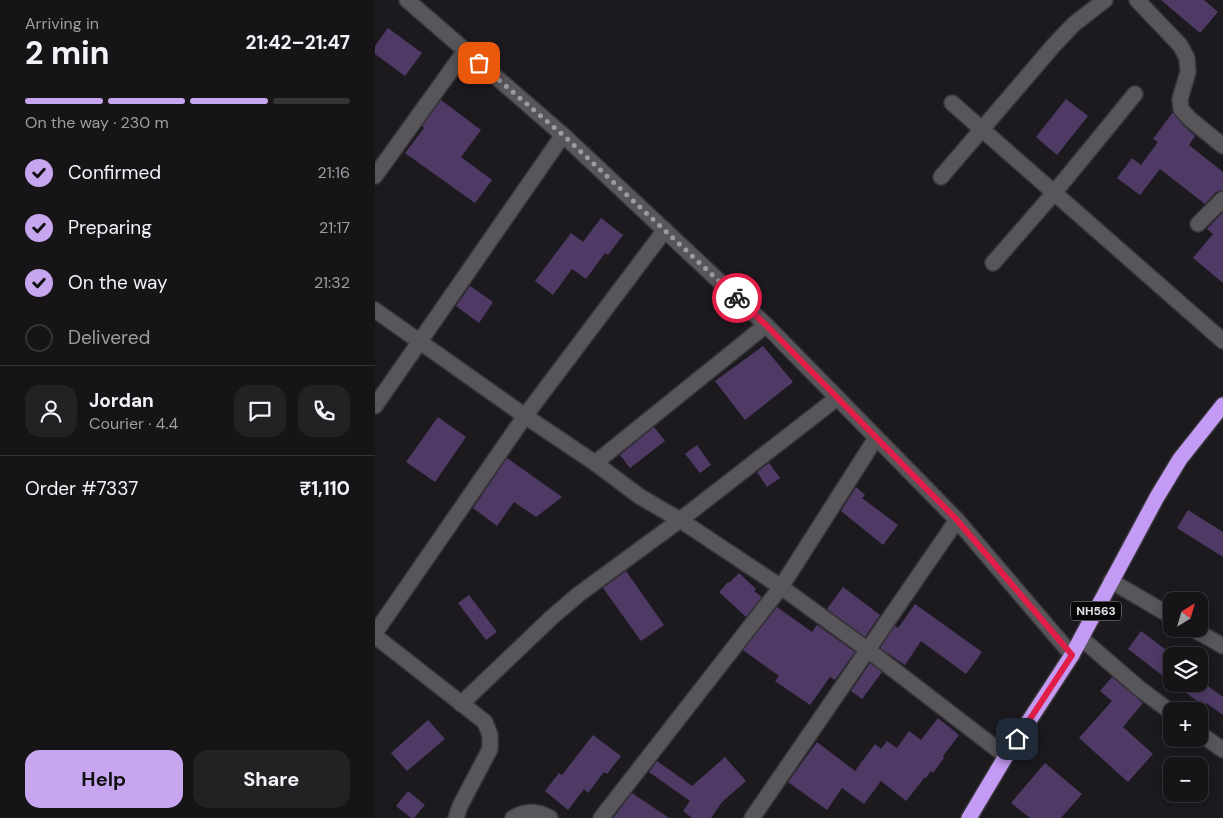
<!DOCTYPE html>
<html lang="en">
<head>
<meta charset="utf-8">
<style>
	:root { --surface:#161417; --page:#232124; --text:#f1f3f6; --muted:#9e9ea1; --line:#353336; --accent:#c7a6f0 }
	body { margin:0; font-family:"DM Sans",sans-serif; background:var(--page); color:var(--text); height:100vh; display:flex; flex-direction:column; font-size:19px; white-space:nowrap }
	* { box-sizing:border-box; margin:0 }
	p { font-size:16px; color:var(--muted) }
	.icon { flex:none; width:28px; height:28px; fill:none; stroke:currentColor; stroke-width:2; stroke-linecap:round; stroke-linejoin:round }
	.map { position:relative; flex:1; overflow:hidden }
	.details { display:flex; flex-direction:column; background:var(--surface); width:375px }
	.details>* { flex:none }
	.needle { width:32px; rotate:37deg }
	.tools { position:absolute; left:788px; top:592px; display:grid; gap:10px }
	.tools a { display:grid; place-items:center; width:45px; height:45px; border-radius:10px; background:var(--surface); box-shadow:0 2px 12px #0003,0 0 0 1px var(--line); font-size:25px }
	.pin { position:absolute; display:grid; place-items:center; width:42px; height:42px; color:#fff; margin:-21px; border-radius:10px; box-shadow:0 2px 8px #0006 }
	.courier { position:absolute; display:grid; place-items:center; width:50px; height:50px; margin:-25px; border:4px solid #e11d48; border-radius:50%; background:#fff; color:#222; box-shadow:0 1px 6px #0007 }
	.headline em { font-style:normal; font-weight:700 }
	.headline div { display:flex; flex-direction:column-reverse }
	.headline { display:flex; align-items:center; justify-content:space-between; height:85px; padding:0 25px }
	h1 { font-size:32px; font-weight:700; line-height:38px }
	.bar { display:grid; grid-template-columns:repeat(4,1fr); gap:8px 5px; align-content:center; height:60px; padding:0 25px }
	.bar i { height:6px; border-radius:4px; background:var(--line) }
	.bar .active { background:var(--accent) }
	.bar p { grid-column:span 4 }
	.line { display:flex; align-items:center; gap:12px; padding:0 25px; border-top:1px solid var(--line) }
	.line div { flex:1 }
	.round { display:grid; place-items:center; flex:none; width:52px; height:52px; border-radius:15px; background:var(--page) }
	ol { padding:0 25px; list-style:none }
	li { display:flex; align-items:center; gap:15px; height:55px }
	li p { margin-inline-start:auto }
	li .icon { padding:5px; border-radius:50%; background:var(--accent); color:#111; stroke-width:4 }
	li:last-child { color:var(--muted) }
	li i { width:28px; height:28px; border:2px solid var(--line); border-radius:50% }
	.cta { display:flex; gap:10px; margin-top:auto; padding:10px 25px }
	.cta a { flex:1; height:58px; border-radius:15px; background:var(--accent); color:#111; font-size:20px; font-weight:700; line-height:58px; text-align:center }
	.cta a+a { background:var(--page); color:var(--text) }
	main { display:flex; flex:1; min-height:0 }
	.map>svg:first-child { display:block }
	.building { fill:#4e3a65 }
	.lines { fill:none; stroke-linecap:round; stroke-linejoin:round }
	.street-casing { stroke:#373639; stroke-width:18 }
	.highway-casing { stroke:#373639; stroke-width:18 }
	.street { stroke:#58555b; stroke-width:15 }
	.highway { stroke:#c49bf4; stroke-width:15 }
	.done { stroke:#9d9b9f; stroke-width:5; stroke-dasharray:0 9 }
	.route { stroke:#e11d48; stroke-width:6 }
	.labels { text-anchor:middle; stroke-width:5; stroke-linejoin:round; paint-order:stroke }
	.shield { fill:#070608; stroke:#a09fa2; stroke-width:1 }
	.shield-label { font-size:12px; font-weight:bold; fill:#e2e0e4 }
</style>
</head>
<body>
<main>
<section class="details">
<div class="headline"><div><h1>2 min</h1><p>Arriving in</p></div><em>21:42–21:47</em></div>
<div class="bar"><i class="active"></i><i class="active"></i><i class="active"></i><i></i><p>On the way · 230 m</p></div>
<ol>
<li><svg class="icon" aria-label="check" viewBox="0 0 24 24"><path d="M5 12l5 5 9-10"/></svg>Confirmed<p>21:16</p></li>
<li><svg class="icon" aria-label="check" viewBox="0 0 24 24"><path d="M5 12l5 5 9-10"/></svg>Preparing<p>21:17</p></li>
<li><svg class="icon" aria-label="check" viewBox="0 0 24 24"><path d="M5 12l5 5 9-10"/></svg>On the way<p>21:32</p></li>
<li><i></i>Delivered</li>
</ol>
<div class="line" style="height:90px"><a class="round"><svg class="icon" aria-label="person" viewBox="0 0 24 24"><circle cx="12" cy="8" r="4"/><path d="M4 21q1-7 8-7t8 7"/></svg></a><div><b>Jordan</b><p>Courier · 4.4</p></div><a class="round"><svg class="icon" aria-label="chat" viewBox="0 0 24 24"><path d="M4 5h16v11H9l-5 4z"/></svg></a><a class="round"><svg class="icon" aria-label="phone" viewBox="0 0 24 24"><path d="M5 4h4l2 5-3 2q2 4 5 5l2-3 5 2v4C11 20 4 13 5 4z"/></svg></a></div>
<div class="line" style="height:65px"><div>Order #7337</div><b>₹1,110</b></div>
<div class="cta"><a>Help</a><a>Share</a></div>
</section>
<div class="map">
<svg width="848" height="818" viewBox="0 0 848 818">
	<rect width="100%" height="100%" fill="#1d1a1f"/>
	<g class="building">
		<polygon points="786,0 829,0 843,12 825,33"/>
		<polygon points="13,28 47,53 30,76 0,54 0,46"/>
		<polygon points="691,99 713,116 682,155 661,137"/>
		<polygon points="66,100 106,130 86,157 117,180 100,203 30,153 49,128 47,126"/>
		<polygon points="798,112 808,125 820,136 814,145 848,172 848,190 841,192 830,204 785,169 765,195 742,178 757,158 766,165 783,142 778,139"/>
		<polygon points="848,212 848,283 818,258 838,234 832,229"/>
		<polygon points="226,218 248,235 233,255 230,253 211,279 197,269 178,295 160,281 196,233 208,242"/>
		<polygon points="95,286 118,302 104,323 81,306"/>
		<polygon points="388,346 418,382 370,420 340,381"/>
		<polygon points="63,417 91,437 60,482 31,462"/>
		<polygon points="279,427 290,441 255,468 245,455"/>
		<polygon points="322,445 336,465 325,473 310,454"/>
		<polygon points="132,458 187,497 161,517 139,502 122,526 98,508"/>
		<polygon points="394,463 405,478 392,487 382,472"/>
		<polygon points="481,487 490,495 487,498 523,525 508,545 466,511"/>
		<polygon points="813,510 848,532 848,557 802,528"/>
		<polygon points="251,571 289,625 266,641 228,588"/>
		<polygon points="364,573 381,589 379,591 387,597 371,617 344,592 353,582 354,583"/>
		<polygon points="468,587 505,615 490,637 452,609"/>
		<polygon points="94,595 122,632 111,640 83,603"/>
		<polygon points="540,604 607,652 591,674 546,641 530,665 505,648 520,626 523,628"/>
		<polygon points="402,607 437,632 442,625 480,652 460,680 455,677 435,705 400,681 404,676 368,650"/>
		<polygon points="766,631 799,656 791,656 796,660 796,682 753,649"/>
		<polygon points="495,663 507,672 487,699 476,691"/>
		<polygon points="737,677 768,703 748,727 778,754 753,782 704,738 737,701 725,691"/>
		<polygon points="799,684 830,684 848,697 848,715 831,703 829,706"/>
		<polygon points="563,718 584,735 568,756 569,758 558,773 556,771 551,778 550,777 531,801 506,781 489,804 467,788 452,810 413,782 442,742 480,771 500,744 506,749 512,741 522,748 534,731 546,740"/>
		<polygon points="53,720 70,739 32,771 16,753"/>
		<polygon points="218,735 246,756 232,774 229,772 213,793 209,789 193,810 170,791 184,773 187,775"/>
		<polygon points="350,757 371,781 347,802 336,818 317,818 308,811 315,801 274,772 282,761 317,786"/>
		<polygon points="670,763 707,794 686,818 655,818 636,803"/>
		<polygon points="33,791 50,805 39,818 36,818 21,806"/>
		<polygon points="257,793 294,818 238,818"/>
	</g>
	<g class="lines">
		<g class="street-casing">
			<g id="street">
				<polyline points="32,0 188,135 391,325 582,520 697,655"/>
				<polyline points="762,0 805,45 812,58 813,72 805,99 806,109 815,119 848,146"/>
				<polyline points="577,103 848,341"/>
				<polyline points="0,176 90,51"/>
				<polyline points="566,177 679,45 699,24 730,0"/>
				<polyline points="823,224 848,199"/>
				<polyline points="618,263 679,193 760,94"/>
				<polyline points="0,310 150,416 220,463 264,496 305,520 406,587 493,650 631,756"/>
				<polyline points="0,406 188,135"/>
				<polyline points="220,463 391,325"/>
				<polyline points="736,581 796,616"/>
				<polyline points="818,629 848,646"/>
				<polyline points="0,633 150,416 290,230"/>
				<polyline points="0,636 110,722 115,735 115,749 85,806 81,818"/>
				<polyline points="706,638 765,689 796,712"/>
				<polyline points="86,704 176,618 204,594 305,520 462,398"/>
				<polyline points="824,733 848,750"/>
				<path d="M 138,818 C 151,810 162,810 175,818"/>
				<polyline points="226,818 406,587 501,438"/>
				<polyline points="377,818 582,520"/>
			</g>
		</g>
		<g class="highway-casing">
			<polyline id="highway" points="594,818 631,756 697,655 782,497 805,459 848,405"/>
		</g>
		<use href="#street" class="street"/>
		<use href="#highway" class="highway"/>
	</g>
	<g class="lines">
		<polyline class="done" points="104,63 188,135 362,298"/>
		<polyline class="route" points="362,298 391,325 582,520 697,655 642,739"/>
	</g>
	<g class="labels">
		<rect class="shield" x="696" y="601.5" width="50" height="19" rx="4"/>
		<g class="shield-label">
			<text x="721" y="615">NH563</text>
		</g>
	</g>
</svg>
<div class="tools">
<a><svg class="needle" viewBox="-14 -14 28 28"><path d="M0-13l5 13h-10z" fill="#e53935"/><path d="M0 13l5-13h-10z" fill="#9e9ea1"/></svg></a>
<a><svg class="icon" aria-label="layers" viewBox="0 0 24 24"><path d="M12 4l9 5-9 5-9-5zM3 14l9 5 9-5"/></svg></a>
<a>+</a>
<a>−</a>
</div>
<div class="pin" style="left:104px;top:63px;background:#ea580c"><svg class="icon" aria-label="bag" viewBox="0 0 24 24"><path d="M5 8h14l-1 12H6zM9 8a3 3 0 0 1 6 0"/></svg></div>
<div class="pin" style="left:642px;top:739px;background:#1f2937"><svg class="icon" aria-label="home" viewBox="0 0 24 24"><path d="M3 11l9-7 9 7M6 9v11h12V9"/></svg></div>
<div class="courier" style="left:362px;top:298px"><svg class="icon" aria-label="bike" viewBox="0 0 24 24"><circle cx="6" cy="16" r="4"/><circle cx="18" cy="16" r="4"/><path d="M6 16l4-8h5l3 8M10 8l3 8H6M13 5h3"/></svg></div>
</div>
</main>
</body>
</html>
